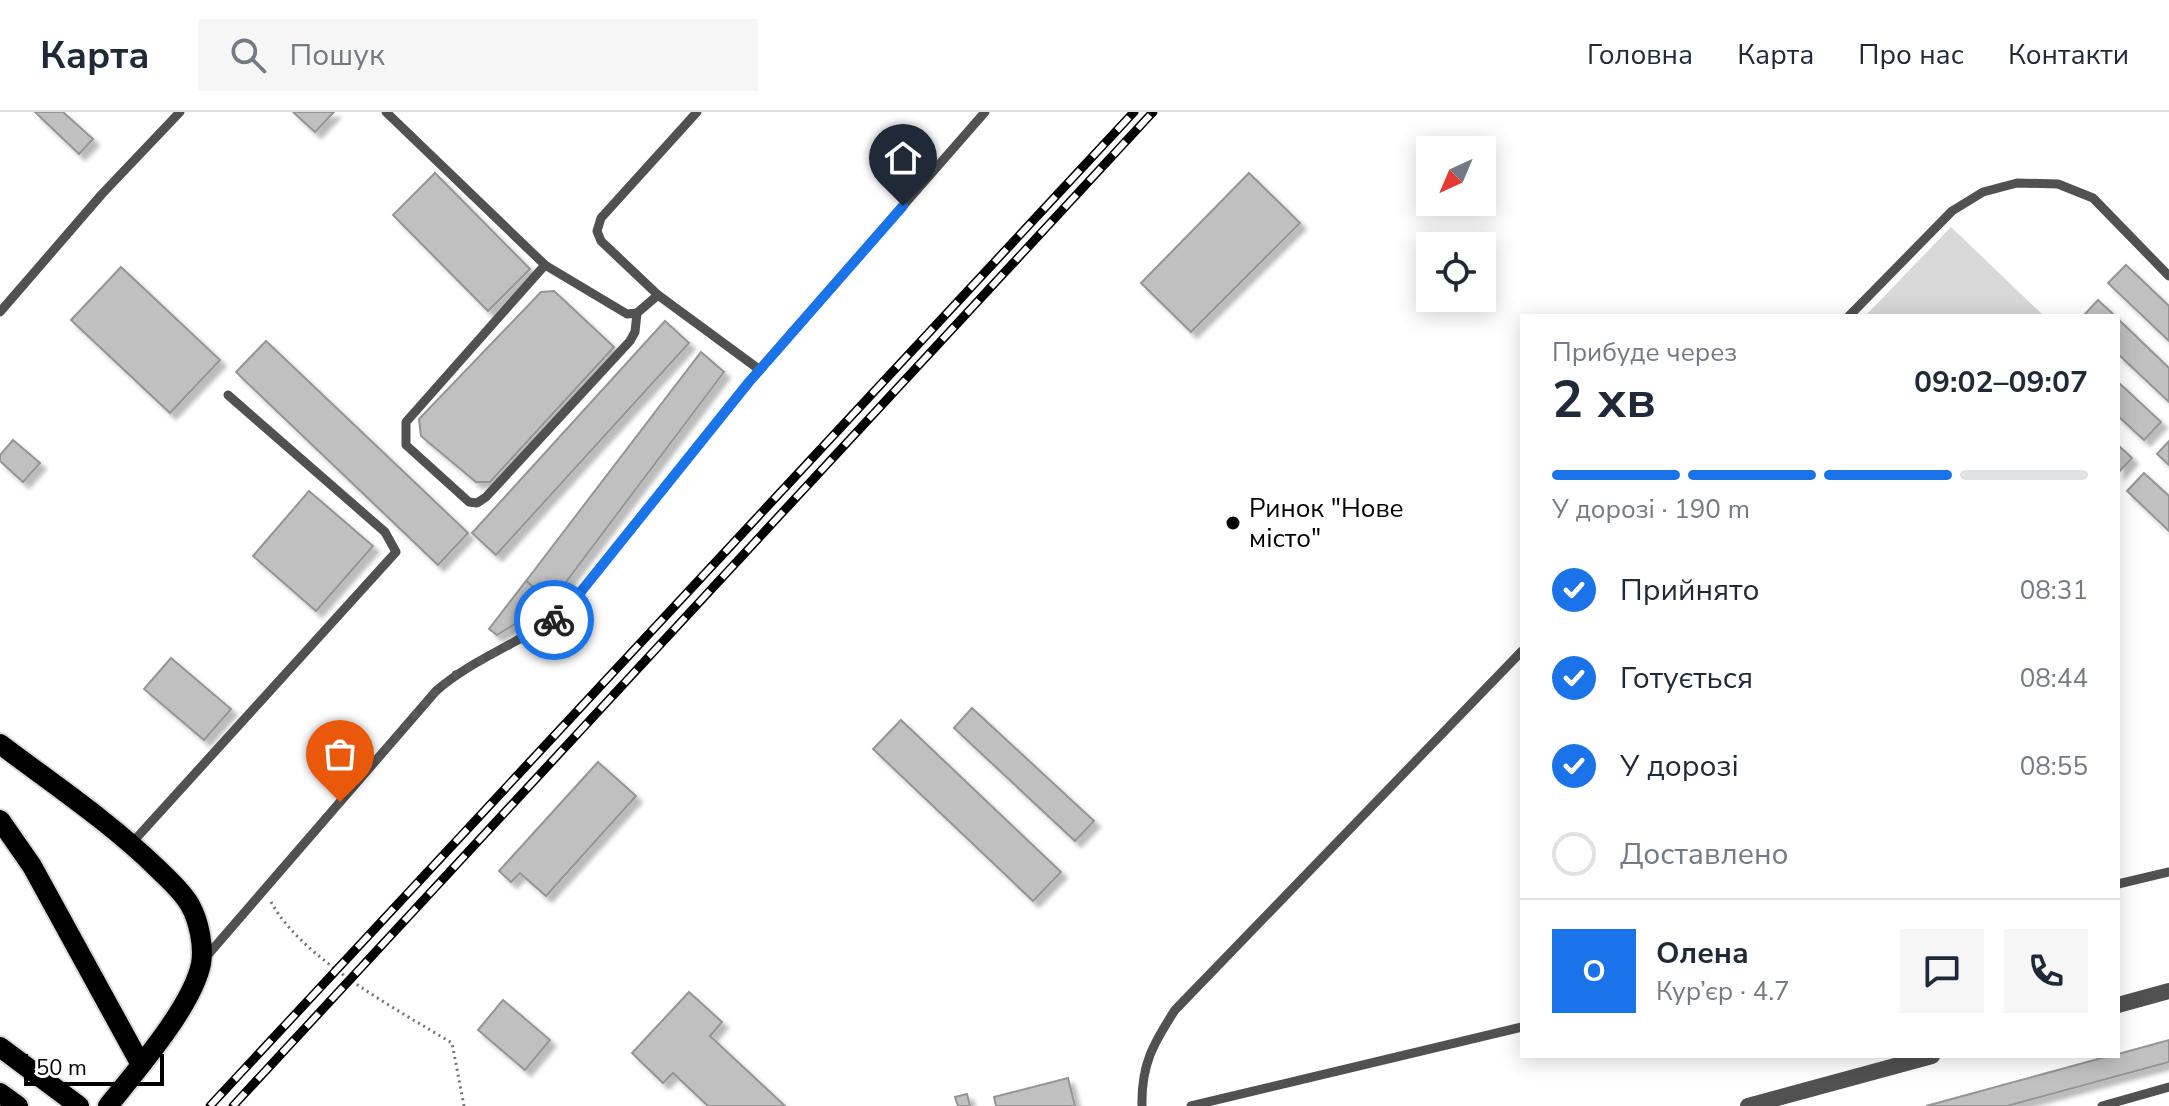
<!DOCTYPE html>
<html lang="uk">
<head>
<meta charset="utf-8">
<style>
	:root { --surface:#fff; --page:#f6f6f7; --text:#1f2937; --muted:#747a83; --line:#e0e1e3; --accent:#1a73e8 }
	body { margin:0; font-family:"Nunito Sans",sans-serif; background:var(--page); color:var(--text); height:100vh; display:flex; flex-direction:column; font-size:30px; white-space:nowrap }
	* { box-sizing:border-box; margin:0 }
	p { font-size:26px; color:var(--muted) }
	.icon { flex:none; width:44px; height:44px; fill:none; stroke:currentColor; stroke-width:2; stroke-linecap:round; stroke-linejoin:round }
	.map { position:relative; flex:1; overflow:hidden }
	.drawer { position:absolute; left:1520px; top:202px; width:600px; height:744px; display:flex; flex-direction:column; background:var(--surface); border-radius:0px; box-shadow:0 4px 20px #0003 }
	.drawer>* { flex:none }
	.needle { width:52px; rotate:224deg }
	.tools { position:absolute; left:1416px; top:24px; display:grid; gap:16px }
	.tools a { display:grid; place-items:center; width:80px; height:80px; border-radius:0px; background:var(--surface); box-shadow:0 4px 20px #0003; font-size:40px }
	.scale { position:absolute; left:24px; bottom:20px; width:140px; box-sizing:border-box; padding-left:8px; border:4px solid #000; border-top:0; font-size:22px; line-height:28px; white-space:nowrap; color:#000; -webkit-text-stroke:6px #fff; paint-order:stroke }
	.pin { position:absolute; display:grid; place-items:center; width:68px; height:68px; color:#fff; margin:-82px -34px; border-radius:50% 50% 50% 0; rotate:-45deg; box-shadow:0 0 8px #0007 }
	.pin .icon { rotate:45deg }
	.courier { position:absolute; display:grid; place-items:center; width:80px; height:80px; margin:-40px; border:6px solid #1a73e8; border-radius:50%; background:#fff; color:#222; box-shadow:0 2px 10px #0007 }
	.headline em { font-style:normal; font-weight:700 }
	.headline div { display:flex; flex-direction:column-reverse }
	.headline { display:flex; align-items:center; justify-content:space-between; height:136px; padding:0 32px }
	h1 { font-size:52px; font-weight:700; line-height:60px }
	.bar { display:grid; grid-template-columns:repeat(4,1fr); gap:12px 8px; align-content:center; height:96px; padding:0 32px }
	.bar i { height:10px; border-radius:6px; background:var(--line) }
	.bar .active { background:var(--accent) }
	.bar p { grid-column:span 4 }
	.line { display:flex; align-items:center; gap:20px; padding:0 32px; border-top:2px solid var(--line) }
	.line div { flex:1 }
	.round { display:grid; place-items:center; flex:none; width:84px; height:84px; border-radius:0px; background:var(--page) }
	ol { padding:0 32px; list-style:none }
	li { display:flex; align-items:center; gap:24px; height:88px }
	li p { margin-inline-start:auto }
	li .icon { padding:8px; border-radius:50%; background:var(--accent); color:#fff; stroke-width:4 }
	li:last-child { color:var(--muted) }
	li i { width:44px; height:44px; border:4px solid var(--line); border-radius:50% }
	header { display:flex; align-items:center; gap:48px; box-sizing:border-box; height:112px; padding:0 40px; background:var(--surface); border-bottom:2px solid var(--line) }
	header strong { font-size:38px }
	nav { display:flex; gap:44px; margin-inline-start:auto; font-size:28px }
	.search { width:560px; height:72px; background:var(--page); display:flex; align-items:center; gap:20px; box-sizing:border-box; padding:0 28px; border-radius:0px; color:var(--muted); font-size:30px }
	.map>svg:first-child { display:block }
	.green { fill:#d8d8d8 }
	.building { fill:#c0c0c0; stroke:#959595; stroke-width:2; filter:url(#shadow) }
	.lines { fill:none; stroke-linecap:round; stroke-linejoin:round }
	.primary-casing { stroke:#dbdbdb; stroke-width:24 }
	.path { stroke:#737373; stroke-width:3; stroke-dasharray:2 4; stroke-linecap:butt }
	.service { stroke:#515151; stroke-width:9 }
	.minor { stroke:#515151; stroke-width:16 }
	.primary { stroke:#000; stroke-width:20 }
	.rail-casing { stroke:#000; stroke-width:9 }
	.rail { stroke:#fff; stroke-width:6; stroke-dasharray:18; stroke-linecap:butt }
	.done { stroke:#595959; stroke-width:8; stroke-dasharray:0 14.4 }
	.route { stroke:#1a73e8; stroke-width:10 }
	.poi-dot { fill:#000; stroke:#fff; stroke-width:3 }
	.labels { text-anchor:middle; stroke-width:6; stroke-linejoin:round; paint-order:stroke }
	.poi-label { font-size:26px; fill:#000; stroke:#fff; text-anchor:start }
</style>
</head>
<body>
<header>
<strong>Карта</strong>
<div class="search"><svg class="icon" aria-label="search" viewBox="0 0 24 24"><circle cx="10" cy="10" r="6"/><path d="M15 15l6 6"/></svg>Пошук</div>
<nav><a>Головна</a><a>Карта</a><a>Про нас</a><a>Контакти</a></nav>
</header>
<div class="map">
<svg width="2169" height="994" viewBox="0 0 2169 994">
	<defs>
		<filter id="shadow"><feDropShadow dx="6" dy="6" stdDeviation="2" flood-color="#0004"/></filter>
	</defs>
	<rect width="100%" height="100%" fill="#fff"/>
	<polygon class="green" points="1951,115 2044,204 1865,204"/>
	<g class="building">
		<polygon points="35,0 63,0 93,27 79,42"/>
		<polygon points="293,0 334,0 315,20"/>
		<polygon points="435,61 530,157 488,199 393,103"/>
		<polygon points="1249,61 1300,111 1191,220 1141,171"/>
		<polygon points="2126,153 2169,194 2169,229 2108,171"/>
		<polygon points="121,155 220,248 170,301 71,208"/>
		<polygon points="554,179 614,235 490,370 476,370 421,324 419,307 541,180"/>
		<polygon points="2098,188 2115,204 2083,204"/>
		<polygon points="2118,207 2169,256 2169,290 2118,242"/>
		<polygon points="665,209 689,231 496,443 472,421"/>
		<polygon points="266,229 468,421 438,453 236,260"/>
		<polygon points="701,240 724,260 551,490 526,469"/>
		<polygon points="2118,270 2161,310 2144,328 2118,304"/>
		<polygon points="13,328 40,351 23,370 0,349 0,343"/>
		<polygon points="2169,329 2169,353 2157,342"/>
		<polygon points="2118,333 2132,346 2118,361"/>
		<polygon points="2144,361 2169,384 2169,419 2127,379"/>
		<polygon points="309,379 373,434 316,499 253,444"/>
		<polygon points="526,469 551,490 497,523 489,517"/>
		<polygon points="171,546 231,597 204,628 144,577"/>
		<polygon points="972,596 1094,709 1075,729 954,616"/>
		<polygon points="901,608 1061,760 1033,789 873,637"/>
		<polygon points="598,650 636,684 546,784 520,761 511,770 499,759"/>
		<polygon points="689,880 722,910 710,924 785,994 708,994 673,961 663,971 632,941"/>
		<polygon points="503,888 550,928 525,958 478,918"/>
		<polygon points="2169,928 2169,950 2007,994 1926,994 2109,944 2118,944 2118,942"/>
		<polygon points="1068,966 1075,994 996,994 994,985"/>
		<polygon points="967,982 970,994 958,994 955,985"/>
	</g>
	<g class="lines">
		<g class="primary-casing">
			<g id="primary">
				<path d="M 0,632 C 53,672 110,710 158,757 C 169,768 182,779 190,793 C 199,809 204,834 201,852 C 192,895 136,959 108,994"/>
				<polyline points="0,708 32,754 140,951"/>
				<polyline points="0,935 79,994"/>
				<polyline points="0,981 18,994"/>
			</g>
		</g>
		<path class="path" d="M 271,790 C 302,847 396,897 452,931 L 464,994"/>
		<g class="service">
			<polyline points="386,0 545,153 627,202 637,201 658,183"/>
			<polyline points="697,0 601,106 597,119 601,129 658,183 760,258"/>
			<polyline points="545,153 406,310 406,333 469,390 477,391 486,385 630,229 635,220 637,201"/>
			<polyline points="0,200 102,82 180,0"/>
			<polyline points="1849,204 1952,99 1983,80 2017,71 2058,72 2093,86 2169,164"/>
			<polyline points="131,732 396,440 385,420 228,283"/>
			<polyline points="2118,772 2169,760"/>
			<path d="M 206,845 L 436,579 C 477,543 531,528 571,492 L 749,270 L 985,0"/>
			<path d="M 1142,994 C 1141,953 1153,932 1175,898 L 1522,539"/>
			<polyline points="1191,994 1522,915"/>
			<polyline points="2102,994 2169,975"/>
		</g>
		<g class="minor">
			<polyline points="2118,893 2169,879"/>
			<polyline points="1748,994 1932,944"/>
		</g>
		<use href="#primary" class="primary"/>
		<g class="rail-casing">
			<g id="rail">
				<polyline points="210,994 1134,0"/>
				<polyline points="233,994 1153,0"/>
			</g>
		</g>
		<use href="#rail" class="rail"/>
	</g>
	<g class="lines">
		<polyline class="done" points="340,690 436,579 456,562 554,508"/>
		<polyline class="route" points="554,508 571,492 749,270 903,94"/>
	</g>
	<circle class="poi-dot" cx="1233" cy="411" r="8"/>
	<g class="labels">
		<g class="poi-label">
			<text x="1249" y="405">Ринок "Нове<tspan x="1249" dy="30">місто"</tspan></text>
		</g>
	</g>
</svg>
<div class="tools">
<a><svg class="needle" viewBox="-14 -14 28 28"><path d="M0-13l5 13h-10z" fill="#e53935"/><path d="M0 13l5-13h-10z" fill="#747a83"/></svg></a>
<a><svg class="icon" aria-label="locate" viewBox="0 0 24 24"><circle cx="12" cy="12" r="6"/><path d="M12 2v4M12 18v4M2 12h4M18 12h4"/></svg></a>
</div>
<div class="scale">50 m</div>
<div class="pin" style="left:340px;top:690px;background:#ea580c"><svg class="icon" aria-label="bag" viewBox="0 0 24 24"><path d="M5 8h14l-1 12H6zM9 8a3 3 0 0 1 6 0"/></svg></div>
<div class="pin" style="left:903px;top:94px;background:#1f2937"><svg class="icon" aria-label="home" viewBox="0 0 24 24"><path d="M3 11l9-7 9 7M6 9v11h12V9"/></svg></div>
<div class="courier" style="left:554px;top:508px"><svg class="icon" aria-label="bike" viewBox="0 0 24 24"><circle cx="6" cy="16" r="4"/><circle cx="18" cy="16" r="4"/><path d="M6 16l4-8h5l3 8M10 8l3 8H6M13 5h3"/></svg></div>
<section class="drawer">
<div class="headline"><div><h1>2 хв</h1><p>Прибуде через</p></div><em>09:02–09:07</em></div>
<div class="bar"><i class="active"></i><i class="active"></i><i class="active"></i><i></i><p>У дорозі · 190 m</p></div>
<ol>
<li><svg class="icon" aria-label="check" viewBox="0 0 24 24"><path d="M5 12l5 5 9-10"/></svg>Прийнято<p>08:31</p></li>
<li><svg class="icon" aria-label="check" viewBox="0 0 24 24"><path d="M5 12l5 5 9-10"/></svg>Готується<p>08:44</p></li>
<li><svg class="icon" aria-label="check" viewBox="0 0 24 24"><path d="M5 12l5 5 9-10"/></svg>У дорозі<p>08:55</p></li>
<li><i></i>Доставлено</li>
</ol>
<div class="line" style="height:144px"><b class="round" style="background:var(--accent);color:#fff">О</b><div><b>Олена</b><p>Кур’єр · 4.7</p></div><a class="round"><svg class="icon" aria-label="chat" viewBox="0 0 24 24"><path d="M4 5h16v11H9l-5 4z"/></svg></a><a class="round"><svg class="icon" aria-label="phone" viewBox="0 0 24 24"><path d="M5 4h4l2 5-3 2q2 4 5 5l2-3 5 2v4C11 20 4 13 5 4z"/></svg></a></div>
</section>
</div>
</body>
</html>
